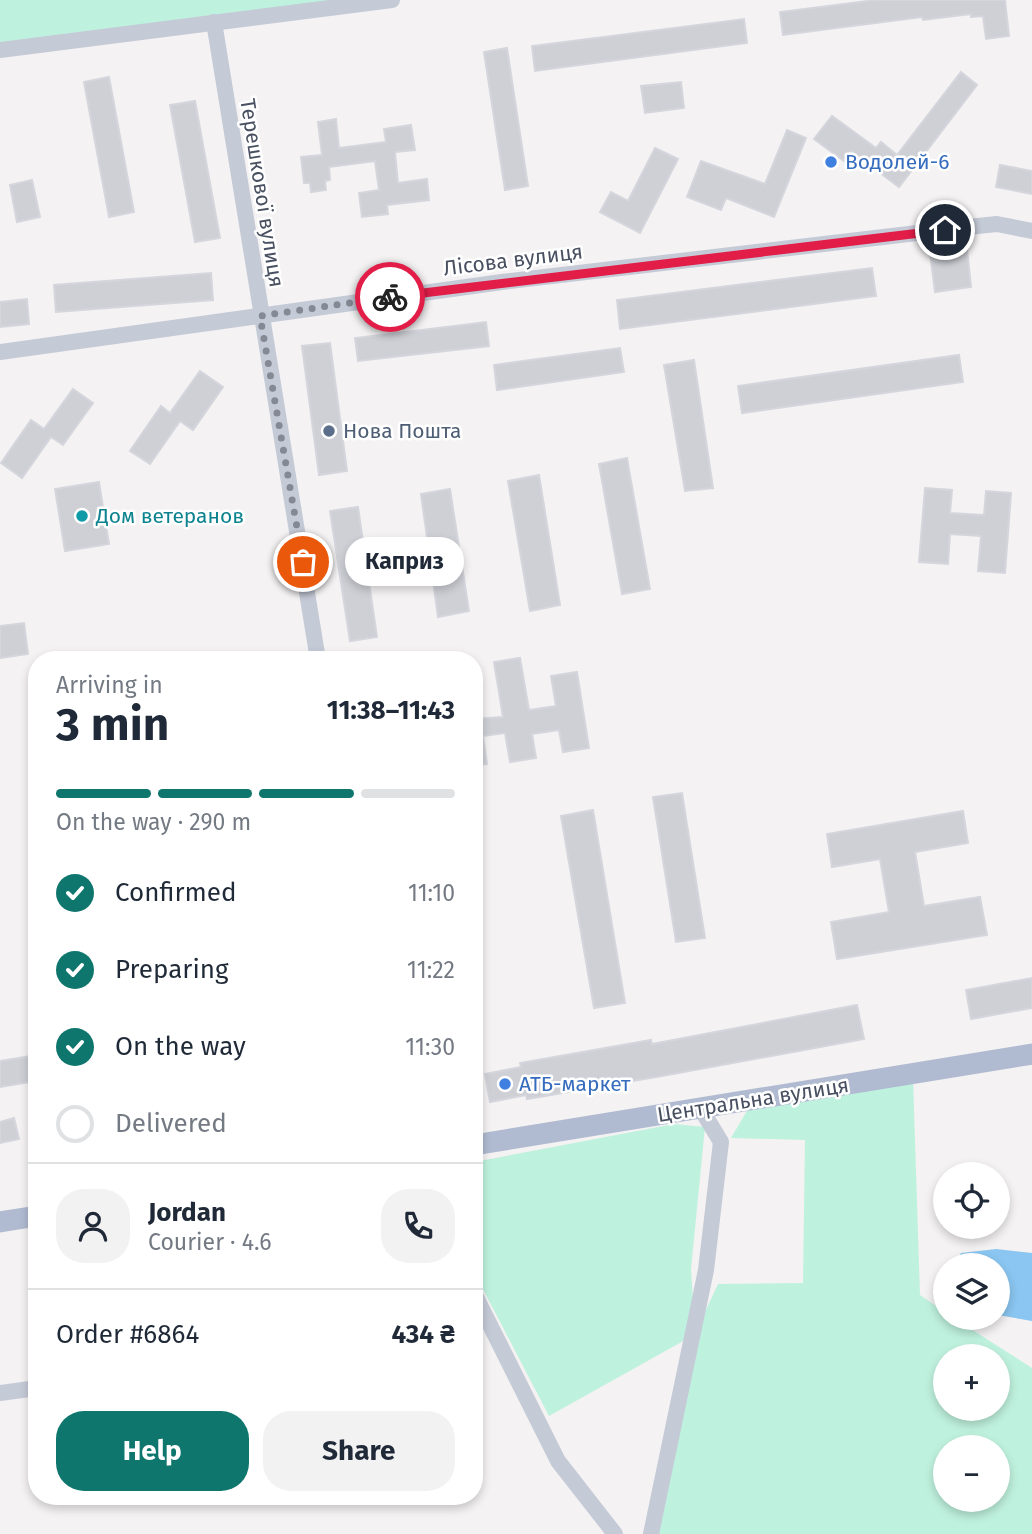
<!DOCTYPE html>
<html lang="en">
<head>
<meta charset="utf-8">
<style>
	:root { --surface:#fff; --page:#f2f2f3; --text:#1f2937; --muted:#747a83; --line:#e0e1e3; --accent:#0f766e }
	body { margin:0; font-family:"Fira Sans",sans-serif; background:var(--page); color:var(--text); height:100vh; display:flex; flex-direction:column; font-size:26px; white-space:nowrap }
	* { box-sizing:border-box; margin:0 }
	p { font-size:23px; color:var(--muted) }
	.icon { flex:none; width:38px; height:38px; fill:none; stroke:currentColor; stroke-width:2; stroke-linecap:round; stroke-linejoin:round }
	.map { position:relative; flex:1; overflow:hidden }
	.panel { position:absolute; left:28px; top:651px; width:455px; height:854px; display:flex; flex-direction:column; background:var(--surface); border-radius:28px; box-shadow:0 4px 10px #0003 }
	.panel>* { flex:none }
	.buttons { position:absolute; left:933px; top:1162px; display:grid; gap:14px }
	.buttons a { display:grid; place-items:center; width:77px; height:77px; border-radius:50%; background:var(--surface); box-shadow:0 4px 10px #0003; font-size:35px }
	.pin { position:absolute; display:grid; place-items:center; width:60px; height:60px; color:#fff; margin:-30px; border:4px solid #fff; border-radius:50%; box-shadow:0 2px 7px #0007 }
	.courier { position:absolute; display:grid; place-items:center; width:70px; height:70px; margin:-35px; border:5px solid #e11d48; border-radius:50%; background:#fff; color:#222; box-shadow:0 2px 9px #0007 }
	.bubble { position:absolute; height:49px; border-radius:24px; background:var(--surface); box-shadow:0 4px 10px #0003; font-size:23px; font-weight:700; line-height:49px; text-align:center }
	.head em { font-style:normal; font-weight:700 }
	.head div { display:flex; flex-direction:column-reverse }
	.head { display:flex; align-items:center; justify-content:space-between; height:119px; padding:0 28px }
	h1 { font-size:46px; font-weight:700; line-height:52px }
	.bar { display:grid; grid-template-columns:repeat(4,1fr); gap:10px 7px; align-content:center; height:84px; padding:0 28px }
	.bar i { height:9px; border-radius:5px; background:var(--line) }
	.bar .current { background:var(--accent) }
	.bar p { grid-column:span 4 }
	.line { display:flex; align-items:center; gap:18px; padding:0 28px; border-top:2px solid var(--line) }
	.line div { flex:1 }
	.round { display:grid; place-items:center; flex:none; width:74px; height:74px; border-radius:28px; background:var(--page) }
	ol { padding:0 28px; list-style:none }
	li { display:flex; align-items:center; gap:21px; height:77px }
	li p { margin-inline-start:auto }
	li .icon { padding:7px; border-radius:50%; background:var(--accent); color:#fff; stroke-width:4 }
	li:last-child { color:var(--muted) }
	li i { width:38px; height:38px; border:4px solid var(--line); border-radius:50% }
	.cta { display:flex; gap:14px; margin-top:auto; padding:14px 28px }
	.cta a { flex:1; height:80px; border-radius:28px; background:var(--accent); color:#fff; font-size:28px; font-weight:700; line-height:80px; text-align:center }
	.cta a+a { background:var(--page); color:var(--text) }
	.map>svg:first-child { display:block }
	.green { fill:#bff2de; fill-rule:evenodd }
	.water { fill:#8ac6f1 }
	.building { fill:#ced0d6; stroke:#d5d6dd; stroke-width:2 }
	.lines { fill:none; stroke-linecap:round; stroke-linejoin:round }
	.minor { stroke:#c5cad7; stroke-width:16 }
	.major { stroke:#b0bad1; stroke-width:21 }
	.done { stroke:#848994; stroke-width:7; stroke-dasharray:0 12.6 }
	.route { stroke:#e11d48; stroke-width:9 }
	.shop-dot { fill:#3f7fe0; stroke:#fff; stroke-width:2.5 }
	.service-dot { fill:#5c6f8a; stroke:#fff; stroke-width:2.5 }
	.culture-dot { fill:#0f9aa8; stroke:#fff; stroke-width:2.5 }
	.labels { text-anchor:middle; stroke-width:5; stroke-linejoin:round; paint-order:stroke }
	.shop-label { font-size:21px; fill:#366cbe; stroke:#fff; text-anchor:start }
	.street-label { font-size:21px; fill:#485061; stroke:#fff }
	.service-label { font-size:21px; fill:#4e5e75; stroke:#fff; text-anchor:start }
	.culture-label { font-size:21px; fill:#0d838f; stroke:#fff; text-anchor:start }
</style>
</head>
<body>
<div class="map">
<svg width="1032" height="1534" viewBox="0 0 1032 1534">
	<rect width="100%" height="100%" fill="#f4f2f2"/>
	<g class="green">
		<polygon points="0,0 392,0 0,50"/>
		<path d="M 913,1078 L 920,1295 L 945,1312 L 945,1318 L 954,1318 L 1032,1368 L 1032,1534 L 651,1534 L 694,1335 L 549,1416 L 474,1272 L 474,1162 L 674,1124 L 705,1127 L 691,1269 L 695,1333 L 718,1284 L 803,1283 L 805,1140 L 731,1138 L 751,1104 ZM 945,1356 L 998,1356 L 998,1409 L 945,1409 ZM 945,1447 L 998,1447 L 998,1500 L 945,1500 Z"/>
	</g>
	<polygon class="water" points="996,1249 1032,1253 1032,1321 998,1315 998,1265 955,1265 961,1253"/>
	<g class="building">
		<polygon points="875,0 1005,0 1009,36 986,39 983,16 971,17 971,14 923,20 922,17 783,35 780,12"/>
		<polygon points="744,19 747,43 535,71 532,46"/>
		<polygon points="507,48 528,186 505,190 484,52"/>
		<polygon points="961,72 977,85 899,187 851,151 844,161 814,139 832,116 876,148 881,142 897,155"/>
		<polygon points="109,77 134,212 109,217 84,82"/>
		<polygon points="681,82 684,108 645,113 641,86"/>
		<polygon points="195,101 220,238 195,242 170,105"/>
		<polygon points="336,119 339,148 386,142 384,129 411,125 415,150 395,152 398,183 427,179 429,200 387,205 388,214 362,217 359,193 379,190 375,161 329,167 330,180 325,181 326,190 311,192 310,183 304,183 301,157 322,155 318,122"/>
		<polygon points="787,130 806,138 774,217 726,198 721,210 687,197 701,161 765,184"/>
		<polygon points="655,148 678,159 640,233 600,212 611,192 628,201"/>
		<polygon points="1000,165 1032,171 1032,194 996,187"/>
		<polygon points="32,180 40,217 17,222 10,185"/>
		<polygon points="967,249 971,287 935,292 930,253"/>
		<polygon points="872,268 876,296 620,329 617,300"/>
		<polygon points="211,273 213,300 56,312 54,285"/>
		<polygon points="27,299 29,324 0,327 0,302"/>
		<polygon points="486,322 489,346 358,361 355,338"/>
		<polygon points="330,343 347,471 319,475 302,346"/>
		<polygon points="620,348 624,372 497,390 494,365"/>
		<polygon points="959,355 963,382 742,413 738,386"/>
		<polygon points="694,360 713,488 685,491 664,365"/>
		<polygon points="200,371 223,387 193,430 180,421 150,464 130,451 161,406 170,413"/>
		<polygon points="73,389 93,403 63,445 51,437 22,478 1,463 31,420 44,429"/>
		<polygon points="627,458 650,589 622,594 599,464"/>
		<polygon points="539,475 560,605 530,611 508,481"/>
		<polygon points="99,482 109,544 65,551 55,489"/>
		<polygon points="925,488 952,490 950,513 984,515 986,491 1011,493 1005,573 978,571 981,536 950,534 948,564 919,562"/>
		<polygon points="450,489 469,611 438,617 421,494"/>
		<polygon points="358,507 377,637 350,641 330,511"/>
		<polygon points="24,623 28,654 0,658 0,626"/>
		<polygon points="520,658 529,710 556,706 551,676 577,672 589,748 563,752 559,730 532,734 536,758 510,762 505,733 483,736 487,764 474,766 474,719 503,717 494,662"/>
		<polygon points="682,793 705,938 676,942 653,797"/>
		<polygon points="593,810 625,1003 594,1008 561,816"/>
		<polygon points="963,811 968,843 915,852 924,906 980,897 987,935 837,959 831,922 889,912 880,859 832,867 827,834"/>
		<polygon points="1032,978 1032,1008 971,1019 966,990"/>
		<polygon points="857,1005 864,1039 662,1076 527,1099 526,1095 490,1102 485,1074 521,1067 520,1063 651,1040 652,1044"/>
		<polygon points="37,1055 37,1081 0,1087 0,1061"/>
		<polygon points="14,1118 19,1139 0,1143 0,1122"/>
	</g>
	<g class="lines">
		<g class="minor">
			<polyline points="214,22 318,660"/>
			<polyline points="0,50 392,0"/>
			<polyline points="0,352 502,282 968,227 997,224 1032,231"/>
			<polyline points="474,1293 558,1461 615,1534"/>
			<polyline points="0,1393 37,1388"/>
			<polyline points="651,1534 706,1270 721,1142 701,1109"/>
		</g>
		<g class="major">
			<polyline points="474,1145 1032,1054"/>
			<polyline points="0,1222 37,1216"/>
		</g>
	</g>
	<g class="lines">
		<polyline class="done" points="303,562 260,316 390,297"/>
		<polyline class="route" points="390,297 945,230"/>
	</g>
	<g class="shop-dot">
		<circle cx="831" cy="162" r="7"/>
		<circle cx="505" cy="1084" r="7"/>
	</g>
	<circle class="service-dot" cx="329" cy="431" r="7"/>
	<circle class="culture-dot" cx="82" cy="516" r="7"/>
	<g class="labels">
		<g class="shop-label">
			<text x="845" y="169">Водолей-6</text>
			<text x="519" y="1091">АТБ-маркет</text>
		</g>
		<g class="street-label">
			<text transform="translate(262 193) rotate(81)" y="7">Терешкової вулиця</text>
			<text transform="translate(513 260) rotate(-7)" y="7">Лісова вулиця</text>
			<text transform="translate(753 1100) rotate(-9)" y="7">Центральна вулиця</text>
		</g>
		<g class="service-label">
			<text x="343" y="438">Нова Пошта</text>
		</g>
		<g class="culture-label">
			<text x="96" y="523">Дом ветеранов</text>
		</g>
	</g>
</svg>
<div class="buttons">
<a><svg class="icon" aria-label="locate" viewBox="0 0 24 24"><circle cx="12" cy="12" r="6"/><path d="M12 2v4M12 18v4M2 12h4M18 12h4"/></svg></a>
<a><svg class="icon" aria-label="layers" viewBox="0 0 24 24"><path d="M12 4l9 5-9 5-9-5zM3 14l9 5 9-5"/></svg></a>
<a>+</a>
<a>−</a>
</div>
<div class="pin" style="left:303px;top:562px;background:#ea580c"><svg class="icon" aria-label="bag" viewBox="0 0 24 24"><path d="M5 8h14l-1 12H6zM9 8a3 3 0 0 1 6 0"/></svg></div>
<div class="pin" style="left:945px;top:230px;background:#1f2937"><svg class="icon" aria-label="home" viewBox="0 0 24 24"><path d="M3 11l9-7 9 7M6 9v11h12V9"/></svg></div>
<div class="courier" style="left:390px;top:297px"><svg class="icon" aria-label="bike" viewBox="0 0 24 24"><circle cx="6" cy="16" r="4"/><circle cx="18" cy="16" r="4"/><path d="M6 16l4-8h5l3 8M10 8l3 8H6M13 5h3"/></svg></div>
<div class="bubble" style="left:345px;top:537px;width:119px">Каприз</div>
<section class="panel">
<div class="head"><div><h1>3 min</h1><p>Arriving in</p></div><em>11:38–11:43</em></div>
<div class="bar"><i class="current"></i><i class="current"></i><i class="current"></i><i></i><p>On the way · 290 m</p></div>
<ol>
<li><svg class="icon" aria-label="check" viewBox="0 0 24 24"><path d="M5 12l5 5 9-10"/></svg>Confirmed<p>11:10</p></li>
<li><svg class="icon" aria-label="check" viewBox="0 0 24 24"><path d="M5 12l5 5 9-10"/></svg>Preparing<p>11:22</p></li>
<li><svg class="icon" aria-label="check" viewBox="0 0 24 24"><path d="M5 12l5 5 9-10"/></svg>On the way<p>11:30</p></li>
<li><i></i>Delivered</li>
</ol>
<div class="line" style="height:126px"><a class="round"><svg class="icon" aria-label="person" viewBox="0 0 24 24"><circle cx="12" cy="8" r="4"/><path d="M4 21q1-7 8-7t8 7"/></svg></a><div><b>Jordan</b><p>Courier · 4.6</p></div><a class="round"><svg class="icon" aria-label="phone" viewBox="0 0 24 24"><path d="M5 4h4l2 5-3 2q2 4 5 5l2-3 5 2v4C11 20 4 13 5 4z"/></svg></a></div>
<div class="line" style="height:91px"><div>Order #6864</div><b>434 ₴</b></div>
<div class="cta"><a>Help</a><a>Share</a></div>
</section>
</div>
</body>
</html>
